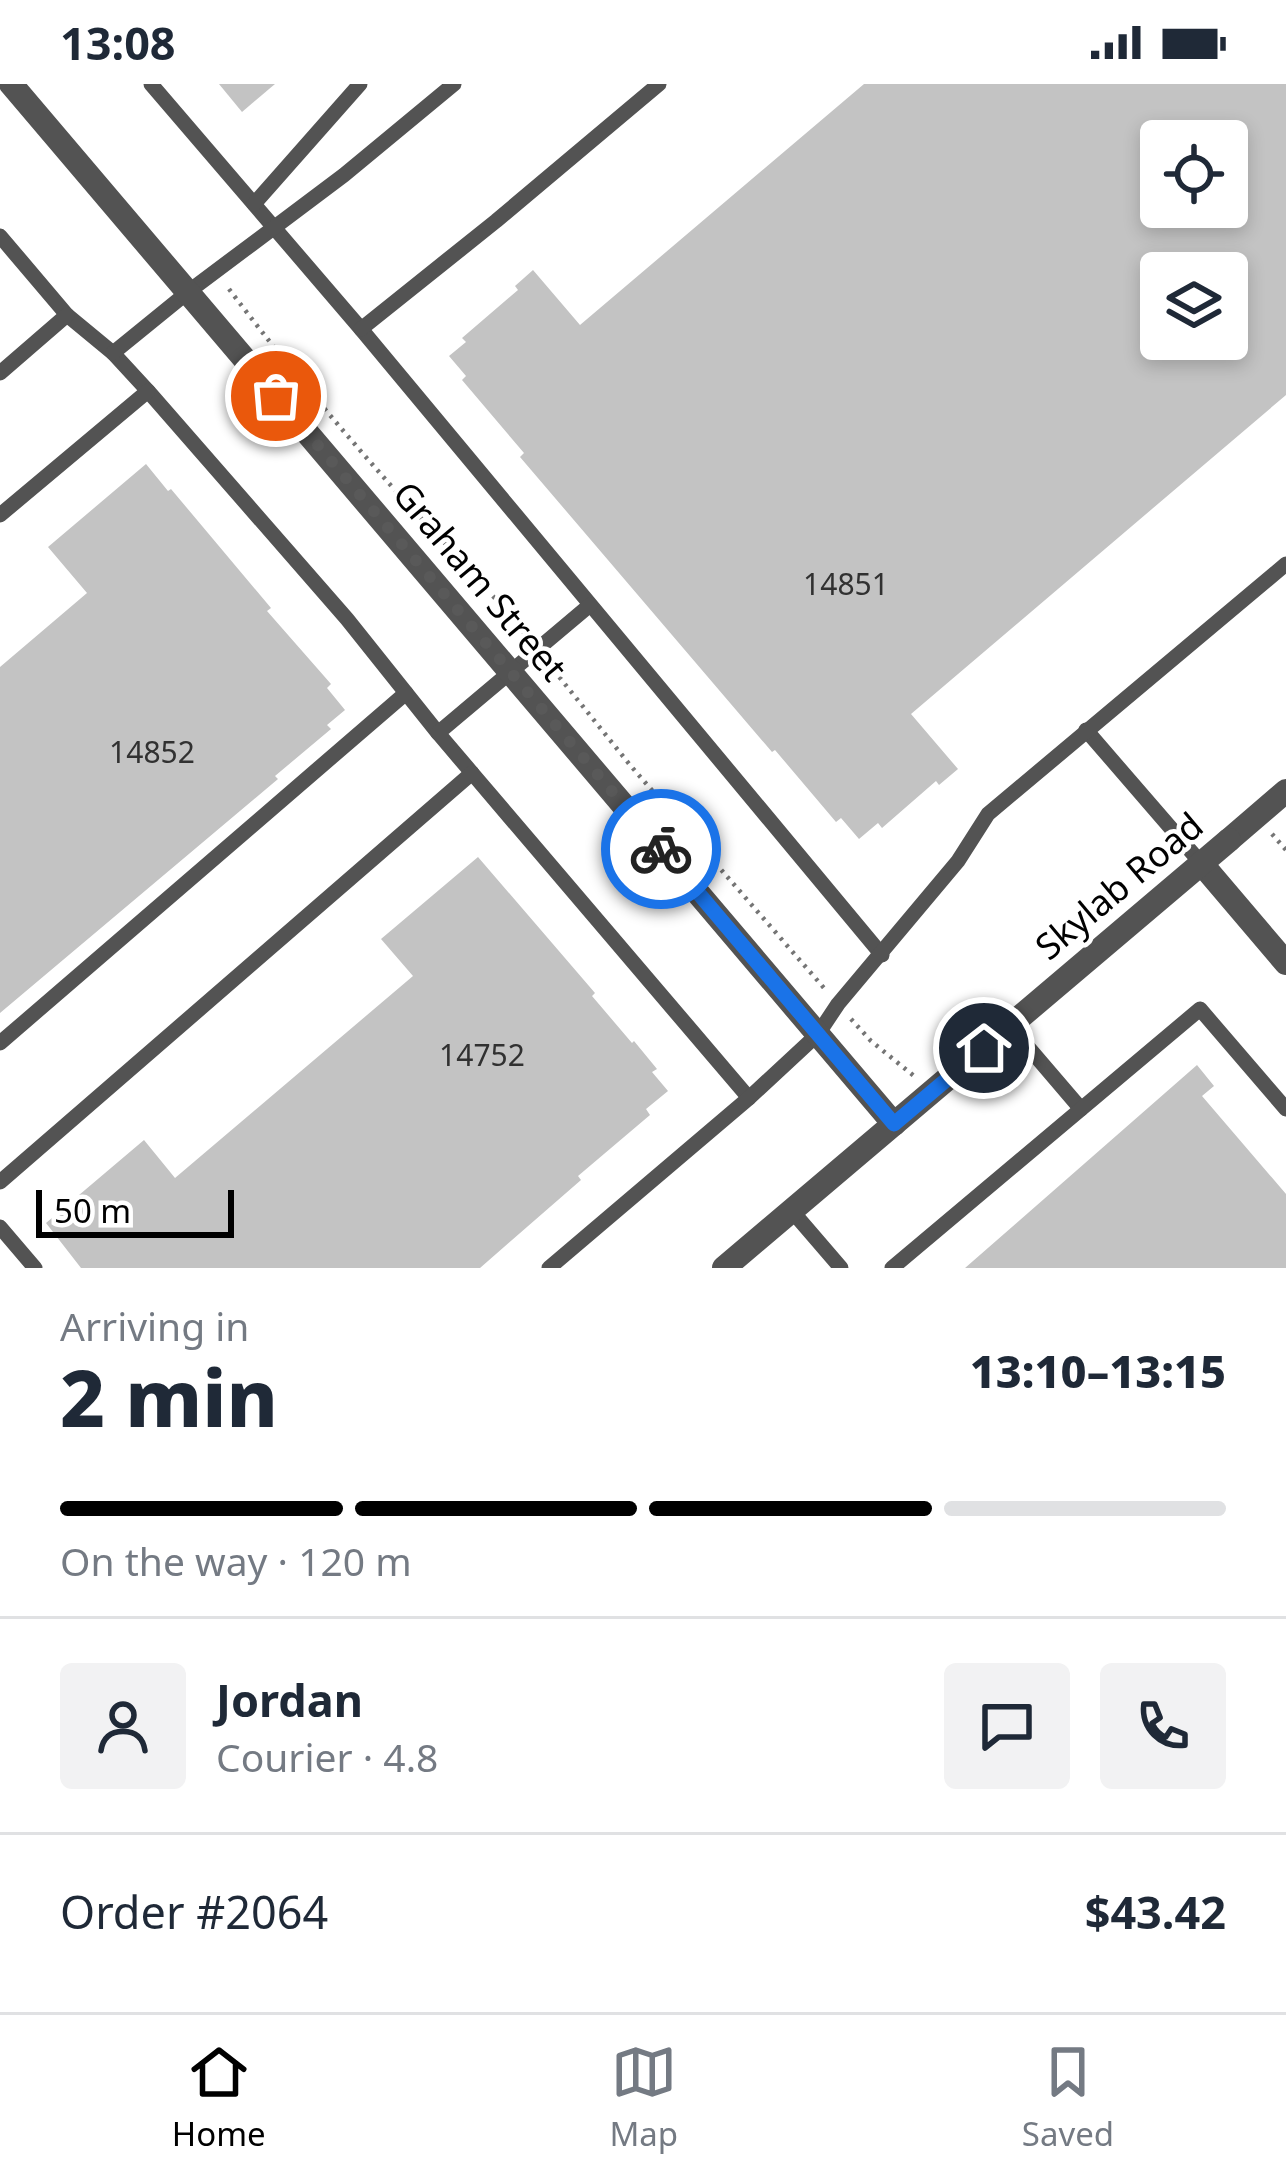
<!DOCTYPE html>
<html lang="en">
<head>
<meta charset="utf-8">
<style>
	:root { --surface:#fff; --page:#f2f2f3; --text:#1f2937; --muted:#747a83; --line:#e0e1e3; --accent:#000 }
	body { margin:0; font-family:"Noto Sans",sans-serif; background:var(--page); color:var(--text); height:100vh; display:flex; flex-direction:column; font-size:45px; white-space:nowrap }
	* { box-sizing:border-box; margin:0 }
	p { font-size:39px; color:var(--muted) }
	.icon { flex:none; width:66px; height:66px; fill:none; stroke:currentColor; stroke-width:2; stroke-linecap:round; stroke-linejoin:round }
	.map { position:relative; height:1184px; overflow:hidden }
	.panel { display:flex; flex-direction:column; background:var(--surface); flex:1 }
	.panel>* { flex:none }
	.fabs { position:absolute; left:1140px; top:36px; display:grid; gap:24px }
	.fabs a { display:grid; place-items:center; width:108px; height:108px; border-radius:12px; background:var(--surface); box-shadow:0 6px 18px #0003; font-size:60px }
	.scale { position:absolute; left:36px; bottom:30px; width:198px; box-sizing:border-box; padding-left:12px; border:6px solid #000; border-top:0; font-size:33px; line-height:42px; white-space:nowrap; color:#000; -webkit-text-stroke:9px #fff; paint-order:stroke }
	.pin { position:absolute; display:grid; place-items:center; width:102px; height:102px; color:#fff; margin:-51px; border:6px solid #fff; border-radius:50%; box-shadow:0 3px 12px #0007 }
	.courier { position:absolute; display:grid; place-items:center; width:120px; height:120px; margin:-60px; border:9px solid #1a73e8; border-radius:50%; background:#fff; color:#222; box-shadow:0 3px 15px #0007 }
	.overview em { font-style:normal; font-weight:800 }
	.overview div { display:flex; flex-direction:column-reverse }
	.overview { display:flex; align-items:center; justify-content:space-between; height:204px; padding:0 60px }
	h1 { font-size:78px; font-weight:800; line-height:90px }
	.bar { display:grid; grid-template-columns:repeat(4,1fr); gap:18px 12px; align-content:center; height:144px; padding:0 60px }
	.bar i { height:15px; border-radius:9px; background:var(--line) }
	.bar .current { background:var(--accent) }
	.bar p { grid-column:span 4 }
	.line { display:flex; align-items:center; gap:30px; padding:0 60px; border-top:3px solid var(--line) }
	.line div { flex:1 }
	.round { display:grid; place-items:center; flex:none; width:126px; height:126px; border-radius:12px; background:var(--page) }
	.status { display:flex; justify-content:space-between; align-items:center; height:84px; padding:0 60px; background:var(--surface); direction:ltr }
	.status svg { height:33px; fill:currentColor }
	.tab-bar { display:flex; justify-content:space-around; align-items:center; height:168px; border-top:3px solid var(--line); background:var(--surface); font-size:33px; color:var(--muted) }
	.tab-bar a { display:grid; justify-items:center; gap:6px }
	.tab-bar .current { color:var(--accent) }
	.map>svg:first-child { display:block }
	.building { fill:#c3c3c3; fill-rule:evenodd }
	.lines { fill:none; stroke-linecap:round; stroke-linejoin:round }
	.path { stroke:#757575; stroke-width:4.5; stroke-dasharray:3 6; stroke-linecap:butt }
	.service { stroke:#535353; stroke-width:15 }
	.minor { stroke:#535353; stroke-width:24 }
	.tertiary { stroke:#535353; stroke-width:24 }
	.done { stroke:#595959; stroke-width:12; stroke-dasharray:0 21.6 }
	.route { stroke:#1a73e8; stroke-width:15 }
	.labels { text-anchor:middle; stroke-width:9; stroke-linejoin:round; paint-order:stroke }
	.number-label { font-size:30px; fill:#313131 }
	.street-label { font-size:36px; fill:#000; stroke:#fff }
</style>
</head>
<body>
<div class="status"><b>13:08</b><svg viewBox="0 0 49 12"><path d="M0 12V9h3v3zM5 12V6h3v6zM10 12V3h3v9zM15 12V0h3v12zM26 1h20v11H26zM47 4h2v5h-2z"/></svg></div>
<div class="map">
<svg width="1286" height="1184" viewBox="0 0 1286 1184">
	<rect width="100%" height="100%" fill="#fff"/>
	<g class="building">
		<polygon points="219,0 275,0 242,28"/>
		<path d="M 864,0 L 1286,0 L 1286,311 L 911,630 L 958,685 L 939,701 L 936,697 L 882,744 L 878,739 L 859,755 L 841,734 L 836,738 L 775,666 L 772,668 L 520,373 L 524,369 L 462,296 L 466,292 L 449,272 L 466,258 L 462,254 L 518,206 L 515,202 L 533,186 L 580,241 ZM 1161,57 L 1227,57 L 1227,123 L 1161,123 ZM 1161,189 L 1227,189 L 1227,255 L 1161,255 Z"/>
		<polygon points="146,380 168,407 171,405 271,524 267,527 331,600 327,604 345,626 327,641 331,645 275,692 278,695 0,929 0,583 87,509 48,463"/>
		<polygon points="478,773 595,909 592,912 632,959 634,957 657,985 652,988 668,1007 646,1025 650,1031 578,1092 581,1096 480,1184 81,1184 46,1139 144,1056 175,1094 413,892 381,855"/>
		<polygon points="1197,981 1214,1002 1202,1012 1286,1110 1286,1184 965,1184"/>
	</g>
	<g class="lines">
		<g class="path">
			<path d="M 229,205 C 281,274 337,341 395,406 C 439,454 485,500 526,551"/>
			<polyline points="548,579 630,681 824,904"/>
			<polyline points="1272,750 1286,766"/>
			<polyline points="851,935 871,957 914,992"/>
		</g>
		<g class="service">
			<polyline points="151,0 361,245 882,871"/>
			<polyline points="254,120 360,0"/>
			<polyline points="0,152 67,231 113,269 148,307 347,535 438,649"/>
			<polyline points="361,245 496,137 659,0"/>
			<polyline points="113,269 188,208 344,91 454,0"/>
			<polyline points="0,289 67,231"/>
			<polyline points="0,431 148,307"/>
			<polyline points="1086,646 1201,779"/>
			<polyline points="472,689 438,649 590,521"/>
			<polyline points="1010,942 1081,1025"/>
			<polyline points="0,959 406,609"/>
			<polyline points="0,1098 472,689 749,1014"/>
			<polyline points="792,1127 841,1184"/>
			<polyline points="0,1143 35,1184"/>
			<polyline points="549,1184 749,1014 818,950 838,920 958,777 988,730 1286,480"/>
			<polyline points="892,1184 1200,925 1286,1025"/>
		</g>
		<g class="minor">
			<polyline points="1229,756 1286,707"/>
			<polyline points="1201,779 1286,879"/>
		</g>
		<g class="tertiary">
			<polyline points="11,0 894,1040"/>
			<polyline points="724,1184 1229,756"/>
		</g>
	</g>
	<g class="lines">
		<polyline class="done" points="276,312 661,765"/>
		<polyline class="route" points="661,765 894,1040 984,964"/>
	</g>
	<g class="labels">
		<g class="number-label">
			<text x="846" y="511">14851</text>
			<text x="152" y="679">14852</text>
			<text x="482" y="982">14752</text>
		</g>
		<g class="street-label">
			<text transform="translate(480 497) rotate(50)" y="13">Graham Street</text>
			<text transform="translate(1119 802) rotate(-40)" y="13">Skylab Road</text>
		</g>
	</g>
</svg>
<div class="fabs">
<a><svg class="icon" aria-label="locate" viewBox="0 0 24 24"><circle cx="12" cy="12" r="6"/><path d="M12 2v4M12 18v4M2 12h4M18 12h4"/></svg></a>
<a><svg class="icon" aria-label="layers" viewBox="0 0 24 24"><path d="M12 4l9 5-9 5-9-5zM3 14l9 5 9-5"/></svg></a>
</div>
<div class="scale">50 m</div>
<div class="pin" style="left:276px;top:312px;background:#ea580c"><svg class="icon" aria-label="bag" viewBox="0 0 24 24"><path d="M5 8h14l-1 12H6zM9 8a3 3 0 0 1 6 0"/></svg></div>
<div class="pin" style="left:984px;top:964px;background:#1f2937"><svg class="icon" aria-label="home" viewBox="0 0 24 24"><path d="M3 11l9-7 9 7M6 9v11h12V9"/></svg></div>
<div class="courier" style="left:661px;top:765px"><svg class="icon" aria-label="bike" viewBox="0 0 24 24"><circle cx="6" cy="16" r="4"/><circle cx="18" cy="16" r="4"/><path d="M6 16l4-8h5l3 8M10 8l3 8H6M13 5h3"/></svg></div>
</div>
<section class="panel">
<div class="overview"><div><h1>2 min</h1><p>Arriving in</p></div><em>13:10–13:15</em></div>
<div class="bar"><i class="current"></i><i class="current"></i><i class="current"></i><i></i><p>On the way · 120 m</p></div>
<div class="line" style="height:216px"><a class="round"><svg class="icon" aria-label="person" viewBox="0 0 24 24"><circle cx="12" cy="8" r="4"/><path d="M4 21q1-7 8-7t8 7"/></svg></a><div><b>Jordan</b><p>Courier · 4.8</p></div><a class="round"><svg class="icon" aria-label="chat" viewBox="0 0 24 24"><path d="M4 5h16v11H9l-5 4z"/></svg></a><a class="round"><svg class="icon" aria-label="phone" viewBox="0 0 24 24"><path d="M5 4h4l2 5-3 2q2 4 5 5l2-3 5 2v4C11 20 4 13 5 4z"/></svg></a></div>
<div class="line" style="height:156px"><div>Order #2064</div><b>$43.42</b></div>
</section>
<nav class="tab-bar">
<a class="current"><svg class="icon" aria-label="home" viewBox="0 0 24 24"><path d="M3 11l9-7 9 7M6 9v11h12V9"/></svg>Home</a>
<a><svg class="icon" aria-label="map" viewBox="0 0 24 24"><path d="M3 6l6-2 6 2 6-2v14l-6 2-6-2-6 2zM9 4v14M15 6v14"/></svg>Map</a>
<a><svg class="icon" aria-label="saved" viewBox="0 0 24 24"><path d="M7 4h10v16l-5-4-5 4z"/></svg>Saved</a>
</nav>
</body>
</html>
